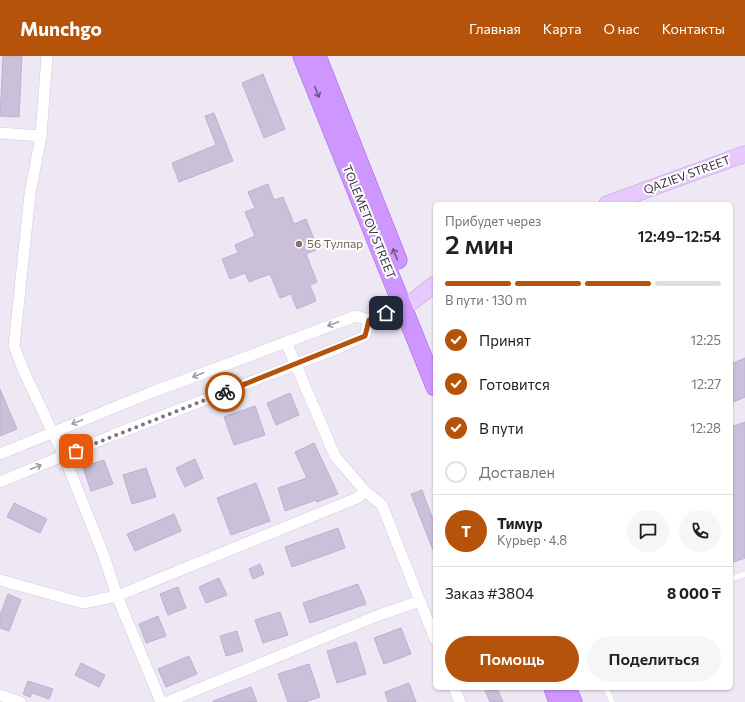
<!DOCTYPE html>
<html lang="ru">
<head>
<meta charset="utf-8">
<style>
	:root { --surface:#fff; --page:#f6f6f6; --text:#202124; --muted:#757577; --line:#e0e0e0; --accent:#b45309 }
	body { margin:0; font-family:Commissioner,sans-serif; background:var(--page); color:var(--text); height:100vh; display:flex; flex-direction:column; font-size:15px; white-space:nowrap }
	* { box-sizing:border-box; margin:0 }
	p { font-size:13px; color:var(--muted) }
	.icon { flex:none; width:22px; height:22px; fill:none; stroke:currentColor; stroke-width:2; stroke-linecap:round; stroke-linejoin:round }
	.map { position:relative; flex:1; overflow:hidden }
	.panel { position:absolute; left:433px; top:146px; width:300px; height:488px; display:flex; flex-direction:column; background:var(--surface); border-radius:6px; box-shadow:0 1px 3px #0004 }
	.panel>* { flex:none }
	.pin { position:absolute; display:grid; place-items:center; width:34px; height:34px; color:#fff; margin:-17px; border-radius:8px; box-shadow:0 2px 6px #0006 }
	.courier { position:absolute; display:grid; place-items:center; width:40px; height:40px; margin:-20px; border:3px solid #b45309; border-radius:50%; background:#fff; color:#222; box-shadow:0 1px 5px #0007 }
	.overview em { font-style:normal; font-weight:600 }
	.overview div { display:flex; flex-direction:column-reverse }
	.overview { display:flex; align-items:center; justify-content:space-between; height:68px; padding:0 12px }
	h1 { font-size:26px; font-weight:600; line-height:30px }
	.bar { display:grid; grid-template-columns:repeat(4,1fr); gap:6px 4px; align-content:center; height:48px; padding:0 12px }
	.bar i { height:5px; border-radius:3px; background:var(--line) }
	.bar .selected { background:var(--accent) }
	.bar p { grid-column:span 4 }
	.line { display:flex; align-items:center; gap:10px; padding:0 12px; border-top:1px solid var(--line) }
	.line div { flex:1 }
	.round { display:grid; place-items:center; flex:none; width:42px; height:42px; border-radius:21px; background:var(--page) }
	ol { padding:0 12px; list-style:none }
	li { display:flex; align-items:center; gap:12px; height:44px }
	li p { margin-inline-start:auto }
	li .icon { padding:4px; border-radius:50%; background:var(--accent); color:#fff; stroke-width:4 }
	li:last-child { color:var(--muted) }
	li i { width:22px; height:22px; border:2px solid var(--line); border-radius:50% }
	.button { display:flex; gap:8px; margin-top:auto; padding:8px 12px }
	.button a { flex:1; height:46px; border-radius:24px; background:var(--accent); color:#fff; font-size:16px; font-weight:600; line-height:46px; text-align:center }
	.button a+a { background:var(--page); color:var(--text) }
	header { display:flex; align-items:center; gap:24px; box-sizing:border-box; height:56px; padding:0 20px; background:var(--accent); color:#fff }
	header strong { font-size:19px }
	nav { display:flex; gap:22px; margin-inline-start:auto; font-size:14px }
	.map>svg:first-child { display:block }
	.building { fill:#cbc0da; stroke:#beb0d2 }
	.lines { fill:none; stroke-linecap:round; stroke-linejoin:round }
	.lane-casing { stroke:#d2c7de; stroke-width:6 }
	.street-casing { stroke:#d2c7de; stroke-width:12 }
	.secondary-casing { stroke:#c39fe2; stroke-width:17 }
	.primary-casing { stroke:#a664e7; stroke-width:19 }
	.lane { stroke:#fff; stroke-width:5.5 }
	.street { stroke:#fff; stroke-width:11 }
	.secondary { stroke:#e7c8ff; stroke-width:16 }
	.primary { stroke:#cd97ff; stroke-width:18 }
	.oneway { stroke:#705988 }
	.oneway2 { stroke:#9e9ba4 }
	.done { stroke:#7c7585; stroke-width:4; stroke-dasharray:0 7.2 }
	.route { stroke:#b45309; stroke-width:5 }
	.education-dot { fill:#8d6e63; stroke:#fff; stroke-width:1.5 }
	.labels { text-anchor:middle; stroke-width:4; stroke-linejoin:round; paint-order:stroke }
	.street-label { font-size:12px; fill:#3e3748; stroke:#fff }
	.education-label { font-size:12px; fill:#785e54; stroke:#fff; text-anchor:start }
</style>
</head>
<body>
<header>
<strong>Munchgo</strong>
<nav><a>Главная</a><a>Карта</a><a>О нас</a><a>Контакты</a></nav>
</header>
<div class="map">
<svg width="745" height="646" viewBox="0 0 745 646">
	<rect width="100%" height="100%" fill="#eee8f5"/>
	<g class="building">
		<polygon points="3,0 22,0 19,61 0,60"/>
		<polygon points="263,18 285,73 264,82 242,27"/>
		<polygon points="214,57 233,105 179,126 172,107 216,89 205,60"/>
		<polygon points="268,128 274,144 283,141 294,168 306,163 318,193 306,198 317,226 310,229 316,245 297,253 291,238 280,242 270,218 249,226 245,217 230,223 222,203 238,197 235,189 255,180 245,156 255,152 248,136"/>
		<polygon points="745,302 745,341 731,347 731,308"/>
		<polygon points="0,333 17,373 0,380"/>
		<polygon points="290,337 299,359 276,369 267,347"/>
		<polygon points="255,350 265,379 234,389 224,361"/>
		<polygon points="745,366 745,502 731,507 731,371"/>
		<polygon points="314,387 338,438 317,446 316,444 285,455 278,432 307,422 295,396"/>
		<polygon points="195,403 203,422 185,431 176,412"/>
		<polygon points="104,404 113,428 91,435 83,411"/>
		<polygon points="146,412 156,441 132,448 123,419"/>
		<polygon points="256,427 270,465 231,479 217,442"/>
		<polygon points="422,434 435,469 435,499 411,438"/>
		<polygon points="14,447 47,463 40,477 7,461"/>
		<polygon points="174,458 181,475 135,495 127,478"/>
		<polygon points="338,472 345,492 292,511 285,491"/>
		<polygon points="260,508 264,518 253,523 249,513"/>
		<polygon points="219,522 227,539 206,547 199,531"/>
		<polygon points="358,528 366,548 310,567 303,547"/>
		<polygon points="178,531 186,552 168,559 160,538"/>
		<polygon points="8,538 21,544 9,575 0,572 0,559"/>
		<polygon points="280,556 288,579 263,587 255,564"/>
		<polygon points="158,560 166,580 146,587 139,568"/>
		<polygon points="401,572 411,598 384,608 374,582"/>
		<polygon points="237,575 243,595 226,600 220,580"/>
		<polygon points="356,586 366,618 337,627 327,595"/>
		<polygon points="189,600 197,618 166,631 158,613"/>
		<polygon points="81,607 105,619 99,631 75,619"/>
		<polygon points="309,608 320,641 305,646 288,646 278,618"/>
		<polygon points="28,625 53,633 49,643 32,637 30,641 23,638"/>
		<polygon points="409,627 416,646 388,646 385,636"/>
		<polygon points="251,631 257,646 213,646 213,645"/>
		<polygon points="484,632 497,632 503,646 490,646"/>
	</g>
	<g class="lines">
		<g class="lane-casing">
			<g id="lane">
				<polyline points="731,523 745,518"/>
				<polyline points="606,632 612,646"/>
			</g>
		</g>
		<g class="street-casing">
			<g id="street">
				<polyline points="47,0 41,80 30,138 14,290 25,318 64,400 104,500 117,540 161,646"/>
				<polyline points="0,77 41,80"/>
				<polyline points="0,398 150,337 356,260 369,264 403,250"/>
				<polyline points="0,426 111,380 338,292 365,280 369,264"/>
				<polyline points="365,435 382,449 435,583"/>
				<polyline points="0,524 83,547 117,540 357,442 365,435 335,400 286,286"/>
				<polyline points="454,632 460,646"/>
				<polyline points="0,639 20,646"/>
				<polyline points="167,646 379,559 420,545"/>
			</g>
		</g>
		<g class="secondary-casing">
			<g id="secondary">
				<polyline points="607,148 745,98"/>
				<polyline points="403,250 413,245 435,228"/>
			</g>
		</g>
		<g class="primary-casing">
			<g id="primary">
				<polyline points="302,0 435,331"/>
				<polyline points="317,0 398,204"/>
				<polyline points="553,632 558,646"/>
				<polyline points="567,632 573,646"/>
			</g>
		</g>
		<use href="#lane" class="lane"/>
		<use href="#street" class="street"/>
		<use href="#secondary" class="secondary"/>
		<use href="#primary" class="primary"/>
	</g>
	<defs><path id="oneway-shaft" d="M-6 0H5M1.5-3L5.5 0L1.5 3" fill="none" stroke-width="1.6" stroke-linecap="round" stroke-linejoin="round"/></defs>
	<g class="oneway">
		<use href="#oneway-shaft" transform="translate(317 36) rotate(68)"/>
		<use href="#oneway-shaft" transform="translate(395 198) rotate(-112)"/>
	</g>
	<g class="oneway2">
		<use href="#oneway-shaft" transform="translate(333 268) rotate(159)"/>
		<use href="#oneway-shaft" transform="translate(198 319) rotate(159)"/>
		<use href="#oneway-shaft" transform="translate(77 366) rotate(158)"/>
		<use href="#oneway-shaft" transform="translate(36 411) rotate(-22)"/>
	</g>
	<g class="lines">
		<polyline class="done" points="76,395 225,336"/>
		<polyline class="route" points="225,336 365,280 369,264 386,257"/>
	</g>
	<circle class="education-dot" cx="299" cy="188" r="4"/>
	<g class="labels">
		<g class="street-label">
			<text transform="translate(687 119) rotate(-20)" y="4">QAZIEV STREET</text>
			<text transform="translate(369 166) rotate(68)" y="4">TOLEMETOV STREET</text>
		</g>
		<g class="education-label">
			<text x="307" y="192">56 Тулпар</text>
		</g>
	</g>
</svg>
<div class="pin" style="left:76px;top:395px;background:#ea580c"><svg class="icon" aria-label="bag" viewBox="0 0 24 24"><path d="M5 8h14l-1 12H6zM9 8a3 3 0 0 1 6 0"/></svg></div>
<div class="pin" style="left:386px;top:257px;background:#1f2937"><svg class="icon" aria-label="home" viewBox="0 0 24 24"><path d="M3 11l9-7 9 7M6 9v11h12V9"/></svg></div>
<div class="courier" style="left:225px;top:336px"><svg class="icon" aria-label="bike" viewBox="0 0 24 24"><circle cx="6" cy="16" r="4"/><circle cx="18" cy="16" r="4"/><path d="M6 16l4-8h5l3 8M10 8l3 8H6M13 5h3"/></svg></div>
<section class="panel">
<div class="overview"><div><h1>2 мин</h1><p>Прибудет через</p></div><em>12:49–12:54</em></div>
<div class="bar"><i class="selected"></i><i class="selected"></i><i class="selected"></i><i></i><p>В пути · 130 m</p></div>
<ol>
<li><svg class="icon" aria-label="check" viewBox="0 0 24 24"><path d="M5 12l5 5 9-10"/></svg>Принят<p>12:25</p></li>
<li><svg class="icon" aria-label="check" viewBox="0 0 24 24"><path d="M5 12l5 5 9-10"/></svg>Готовится<p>12:27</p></li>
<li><svg class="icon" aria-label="check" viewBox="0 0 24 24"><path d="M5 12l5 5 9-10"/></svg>В пути<p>12:28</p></li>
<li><i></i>Доставлен</li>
</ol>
<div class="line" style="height:72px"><b class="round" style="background:var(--accent);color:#fff">Т</b><div><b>Тимур</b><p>Курьер · 4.8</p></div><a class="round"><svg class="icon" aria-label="chat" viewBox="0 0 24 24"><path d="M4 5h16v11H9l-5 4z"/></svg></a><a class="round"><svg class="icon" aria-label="phone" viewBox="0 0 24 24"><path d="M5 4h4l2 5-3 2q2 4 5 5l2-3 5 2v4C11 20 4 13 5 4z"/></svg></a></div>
<div class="line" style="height:52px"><div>Заказ #3804</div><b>8 000 ₸</b></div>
<div class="button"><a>Помощь</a><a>Поделиться</a></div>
</section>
</div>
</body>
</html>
